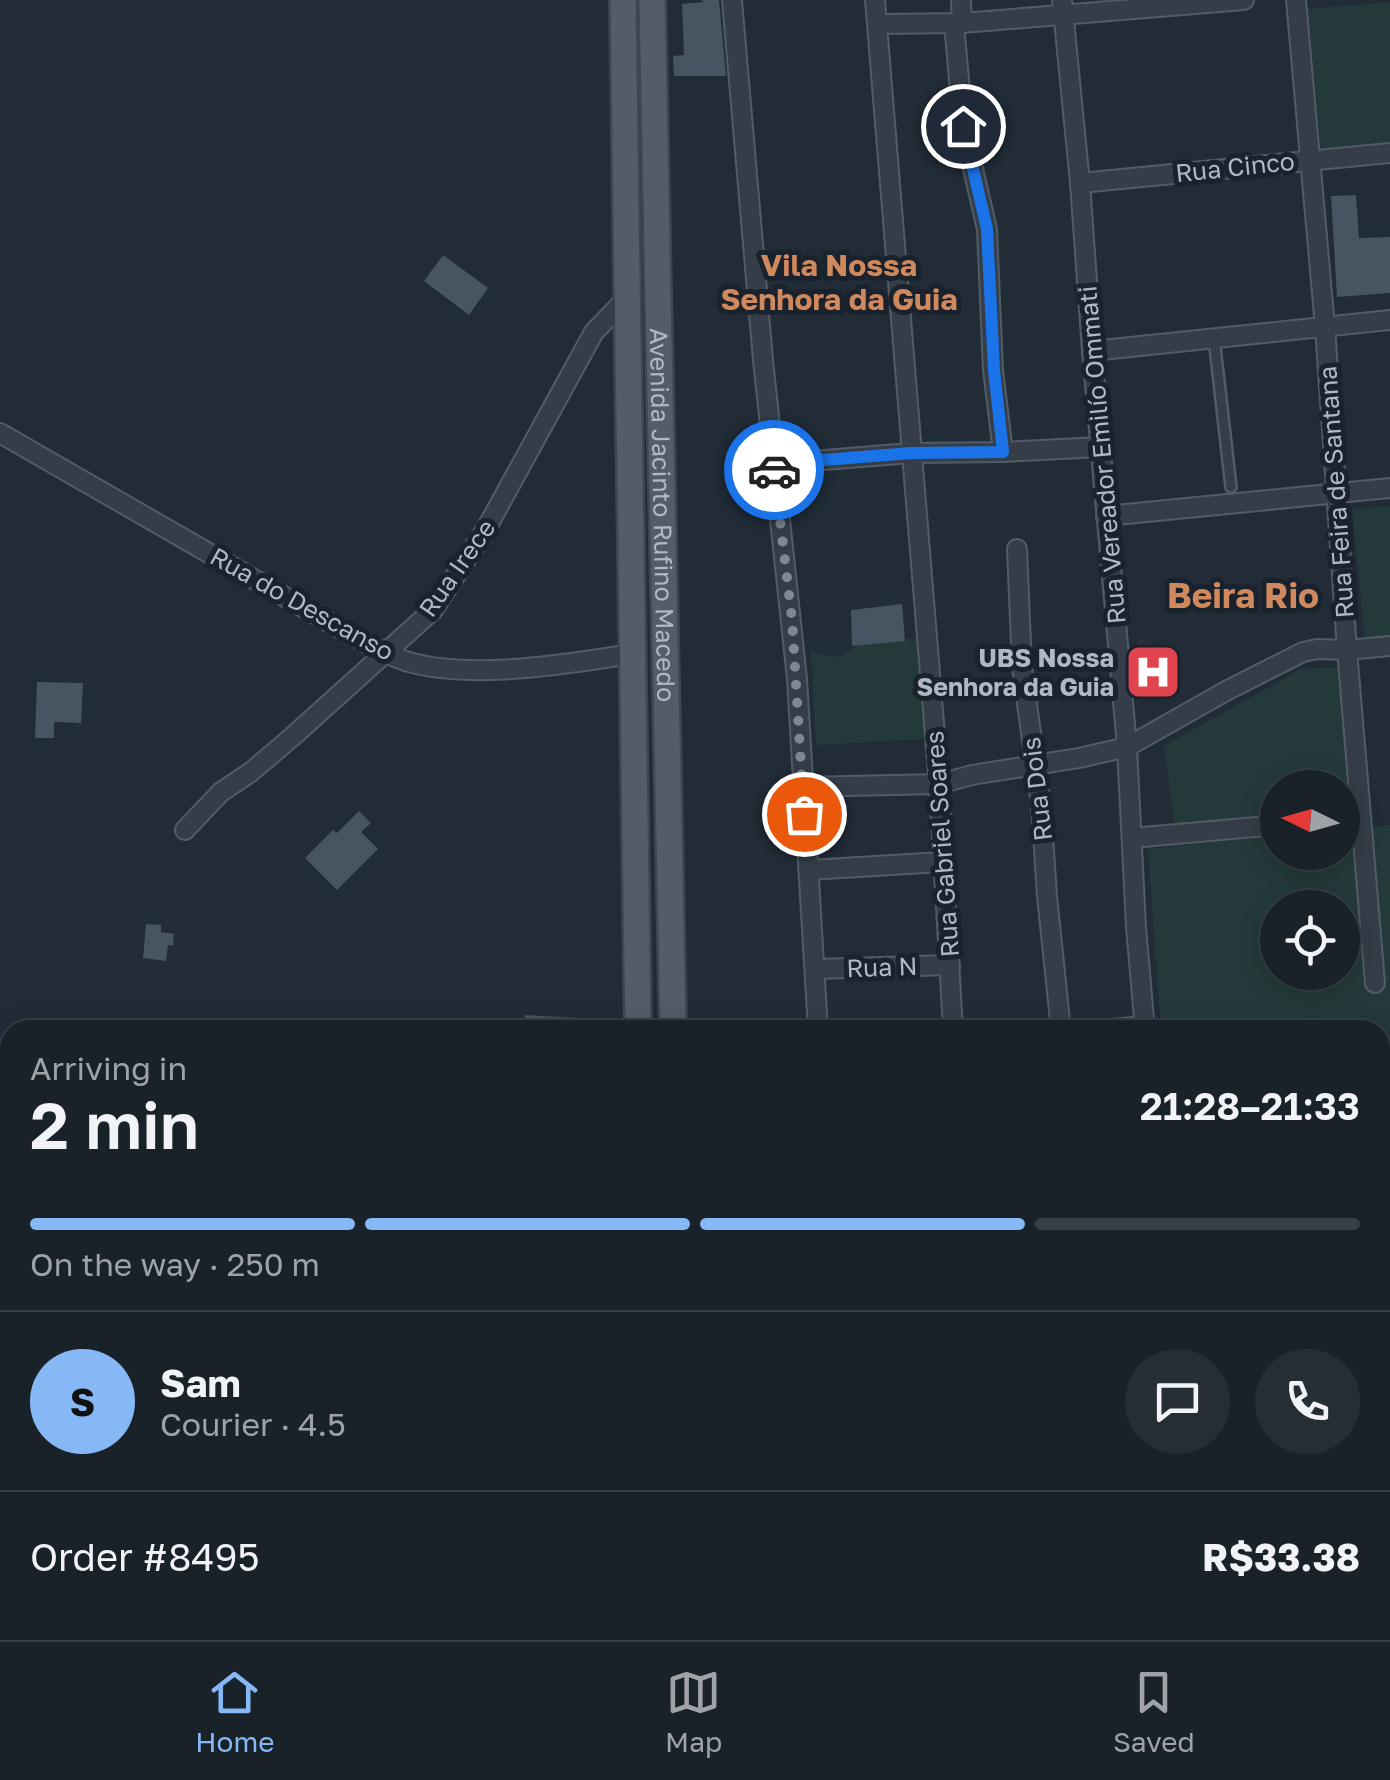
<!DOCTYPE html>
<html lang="en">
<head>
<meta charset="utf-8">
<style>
	:root { --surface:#192129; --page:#262e35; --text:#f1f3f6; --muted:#9fa3a8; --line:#373e46; --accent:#85b8f4 }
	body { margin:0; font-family:"Golos Text",sans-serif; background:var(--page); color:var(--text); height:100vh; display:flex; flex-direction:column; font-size:38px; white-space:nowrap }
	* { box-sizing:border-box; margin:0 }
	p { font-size:32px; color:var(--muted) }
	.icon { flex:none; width:55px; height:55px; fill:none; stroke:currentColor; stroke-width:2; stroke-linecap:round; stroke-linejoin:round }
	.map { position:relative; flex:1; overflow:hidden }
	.drawer { position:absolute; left:0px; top:1020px; width:1390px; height:620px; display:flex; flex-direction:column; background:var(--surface); border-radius:30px 30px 0 0; box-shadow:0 5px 25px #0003,0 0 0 2px var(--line) }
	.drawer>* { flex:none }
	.needle { width:65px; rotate:275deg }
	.buttons { position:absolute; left:1260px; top:770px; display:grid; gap:20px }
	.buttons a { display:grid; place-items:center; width:100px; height:100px; border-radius:50%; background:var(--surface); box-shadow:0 5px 25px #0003,0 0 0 2px var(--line); font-size:50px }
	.pin { position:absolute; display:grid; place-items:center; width:85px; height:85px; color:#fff; margin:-42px; border:5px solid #fff; border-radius:50%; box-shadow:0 2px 10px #0007 }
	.courier { position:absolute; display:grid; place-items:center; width:100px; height:100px; margin:-50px; border:8px solid #1a73e8; border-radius:50%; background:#fff; color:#222; box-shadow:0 2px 12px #0007 }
	.overview em { font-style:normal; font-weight:600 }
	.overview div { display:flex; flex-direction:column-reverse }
	.overview { display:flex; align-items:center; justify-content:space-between; height:170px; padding:0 30px }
	h1 { font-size:65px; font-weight:600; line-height:75px }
	.bar { display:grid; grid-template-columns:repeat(4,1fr); gap:15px 10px; align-content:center; height:120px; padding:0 30px }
	.bar i { height:12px; border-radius:8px; background:var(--line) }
	.bar .selected { background:var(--accent) }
	.bar p { grid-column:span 4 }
	.line { display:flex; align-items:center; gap:25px; padding:0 30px; border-top:2px solid var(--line) }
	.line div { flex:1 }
	.round { display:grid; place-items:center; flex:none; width:105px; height:105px; border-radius:52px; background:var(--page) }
	.dock { display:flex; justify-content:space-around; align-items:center; height:140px; border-top:2px solid var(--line); background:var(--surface); font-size:28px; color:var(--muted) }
	.dock a { display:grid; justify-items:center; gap:5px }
	.dock .selected { color:var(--accent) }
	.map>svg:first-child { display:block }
	.medical { fill:#2d2c39 }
	.green { fill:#243a3a; fill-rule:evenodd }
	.building { fill:#475461 }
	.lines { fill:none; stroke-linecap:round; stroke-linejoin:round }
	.lane-casing { stroke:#525c66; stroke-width:14 }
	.street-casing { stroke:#525c66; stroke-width:22 }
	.primary-casing { stroke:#3e4751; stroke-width:30 }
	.lane { stroke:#353e48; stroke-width:9 }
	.street { stroke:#353e48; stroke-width:18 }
	.primary { stroke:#535d68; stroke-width:25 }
	.done { stroke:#7d8893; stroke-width:10; stroke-dasharray:0 18 }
	.route { stroke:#1a73e8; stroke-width:12 }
	.labels { text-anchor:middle; stroke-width:10; stroke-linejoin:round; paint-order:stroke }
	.street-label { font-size:25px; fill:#afb9c4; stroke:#1a232d }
	.poi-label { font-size:25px; font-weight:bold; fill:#afb9c4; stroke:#1a232d; text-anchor:end }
	.quarter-label { font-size:30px; font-weight:bold; fill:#d0885f; stroke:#1a232d }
	.district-label { font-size:35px; font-weight:bold; fill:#d0885f; stroke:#1a232d }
</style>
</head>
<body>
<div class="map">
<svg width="1390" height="1640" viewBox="0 0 1390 1640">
	<rect width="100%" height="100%" fill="#212c37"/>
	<polygon class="medical" points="1138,640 1149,640 1150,647 1176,646 1177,666 1167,667 1164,659 1165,677 1176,677 1173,699 1152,697 1150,686 1143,685"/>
	<g class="green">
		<polygon points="1390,2 1390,144 1321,149 1308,9"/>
		<polygon points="1390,506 1390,637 1365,639 1352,509"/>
		<polygon points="921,638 927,739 816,745 811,649 820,655 838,657 850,651 861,642"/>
		<polygon points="1342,667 1352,810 1343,811 1342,788 1278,788 1277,818 1175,827 1164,746 1301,669"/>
		<path d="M 1390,825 L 1390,1640 L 1317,1640 L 1317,1630 L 1380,1630 L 1380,1030 L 1161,1030 L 1148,849 L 1277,836 L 1278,852 L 1342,852 L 1343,830 ZM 1278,908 L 1342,908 L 1342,972 L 1278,972 Z"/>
		<polygon points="0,1348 10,1352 10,1630 737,1630 791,1640 47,1640 0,1635"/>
	</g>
	<g class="building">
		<polygon points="702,0 719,0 726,76 674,76 673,56 684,55 682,4 703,2"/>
		<polygon points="1356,195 1359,238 1390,237 1390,293 1337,297 1331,196"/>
		<polygon points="443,255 488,288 469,315 424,281"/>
		<polygon points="902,604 905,641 852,646 851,610"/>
		<polygon points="37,682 83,683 81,723 54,722 54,738 35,738"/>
		<polygon points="359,811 371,823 361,832 378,849 337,890 305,858 333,830 337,833"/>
		<polygon points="146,924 161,925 161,932 174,934 173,946 168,945 166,961 143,958"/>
		<polygon points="525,1015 579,1018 578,1030 524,1030"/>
	</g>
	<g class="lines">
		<g class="lane-casing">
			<polyline id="lane" points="1214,338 1231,487"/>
		</g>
		<g class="street-casing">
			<g id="street">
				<polyline points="732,0 763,360 797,679 818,1030"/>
				<polyline points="875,0 939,784 953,1030"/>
				<polyline points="961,0 962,23"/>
				<polyline points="1062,0 1080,183 1092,351 1127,747 1136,927 1145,1030"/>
				<polyline points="1296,0 1325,327 1347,650 1375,983"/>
				<polyline points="954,23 963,126 987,229 993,370 1003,452"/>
				<polyline points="878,24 962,23 1244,0"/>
				<polyline points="1080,183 1390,153"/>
				<polyline points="1092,351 1390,320"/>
				<path d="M 0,433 L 353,636 C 371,645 390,657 409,662 C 471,680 569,664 632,654"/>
				<polyline points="774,464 911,453 1003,452 1101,447"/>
				<polyline points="1106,516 1390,488"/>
				<polyline points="1017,549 1022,668 1041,805 1047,896 1061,1030"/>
				<polyline points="802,787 939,784 972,775 1079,758 1127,747 1226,691 1303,652 1317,649 1347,650 1390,646"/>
				<polyline points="185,830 221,792 251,772 292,737 433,610 486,529 594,332 627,298"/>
				<polyline points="1132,838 1278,825"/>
				<polyline points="809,870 942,862"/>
				<polyline points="815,969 950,965"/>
				<polyline points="1099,1030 1144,1026"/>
			</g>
		</g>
		<g class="primary-casing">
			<g id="primary">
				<polyline points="623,0 638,1030"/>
				<path id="s1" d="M 652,0 L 673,1030"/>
				<polyline points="0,1257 10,1261"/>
				<polyline points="0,1307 10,1311"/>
				<polyline points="649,1630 649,1640"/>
				<polyline points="674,1630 674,1640"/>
				<polyline points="957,1630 1014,1640"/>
				<polyline points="1290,1640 1294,1630"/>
			</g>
		</g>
		<use href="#lane" class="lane"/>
		<use href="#street" class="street"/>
		<use href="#primary" class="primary"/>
	</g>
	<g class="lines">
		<polyline class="done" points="774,470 792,619 804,814"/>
		<polyline class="route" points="774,470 774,464 911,453 1003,452 994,370 987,229 963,126"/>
	</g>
	<defs>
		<g id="hospital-square" transform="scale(2.875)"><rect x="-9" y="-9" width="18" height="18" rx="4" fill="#e0444e" stroke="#1a232d"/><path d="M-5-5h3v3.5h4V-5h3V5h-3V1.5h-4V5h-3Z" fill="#fff"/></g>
	</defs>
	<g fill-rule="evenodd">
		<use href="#hospital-square" x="1153" y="672"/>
	</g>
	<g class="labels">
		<g class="street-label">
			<text transform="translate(1235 167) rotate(-6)" y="9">Rua Cinco</text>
			<text transform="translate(1102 455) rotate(-95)" y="9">Rua Vereador Emilío Ommati</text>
			<text transform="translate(1336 492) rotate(-94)" y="9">Rua Feira de Santana</text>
			<text dy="9" stroke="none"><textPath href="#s1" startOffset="515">Avenida Jacinto Rufino Macedo</textPath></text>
			<text transform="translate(457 568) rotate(-55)" y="9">Rua Irece</text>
			<text transform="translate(302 604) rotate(29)" y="9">Rua do Descanso</text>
			<text transform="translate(1037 789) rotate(-97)" y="9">Rua Dois</text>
			<text transform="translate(942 844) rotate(-94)" y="9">Rua Gabriel Soares</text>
			<text transform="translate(882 967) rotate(-2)" y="9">Rua N</text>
		</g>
		<g class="poi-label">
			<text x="1114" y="667">UBS Nossa<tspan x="1114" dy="29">Senhora da Guia</tspan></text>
		</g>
		<g class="quarter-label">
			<text x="839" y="276">Vila Nossa<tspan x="839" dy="34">Senhora da Guia</tspan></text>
		</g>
		<g class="district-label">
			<text x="1243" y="608">Beira Rio</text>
		</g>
	</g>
</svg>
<div class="buttons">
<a><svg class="needle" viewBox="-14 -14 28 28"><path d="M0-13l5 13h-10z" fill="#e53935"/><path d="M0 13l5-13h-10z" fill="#9fa3a8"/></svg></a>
<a><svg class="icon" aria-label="locate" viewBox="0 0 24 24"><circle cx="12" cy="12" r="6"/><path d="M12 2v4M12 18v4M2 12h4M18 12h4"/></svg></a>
</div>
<div class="pin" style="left:804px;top:814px;background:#ea580c"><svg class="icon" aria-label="bag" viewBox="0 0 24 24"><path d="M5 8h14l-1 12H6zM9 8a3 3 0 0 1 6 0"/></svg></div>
<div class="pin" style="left:963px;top:126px;background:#1f2937"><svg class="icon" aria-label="home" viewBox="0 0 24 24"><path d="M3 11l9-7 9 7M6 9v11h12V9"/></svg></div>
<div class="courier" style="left:774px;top:470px"><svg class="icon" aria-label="car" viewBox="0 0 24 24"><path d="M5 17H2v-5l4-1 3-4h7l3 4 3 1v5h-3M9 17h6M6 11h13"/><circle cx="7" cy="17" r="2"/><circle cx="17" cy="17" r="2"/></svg></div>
<section class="drawer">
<div class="overview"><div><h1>2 min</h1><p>Arriving in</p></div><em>21:28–21:33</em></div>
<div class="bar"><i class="selected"></i><i class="selected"></i><i class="selected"></i><i></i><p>On the way · 250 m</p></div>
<div class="line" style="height:180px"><b class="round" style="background:var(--accent);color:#111">S</b><div><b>Sam</b><p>Courier · 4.5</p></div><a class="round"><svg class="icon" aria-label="chat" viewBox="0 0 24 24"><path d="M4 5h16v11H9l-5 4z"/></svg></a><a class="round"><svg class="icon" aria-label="phone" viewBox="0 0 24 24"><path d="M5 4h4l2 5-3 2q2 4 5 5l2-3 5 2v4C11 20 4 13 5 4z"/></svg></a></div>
<div class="line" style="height:130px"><div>Order #8495</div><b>R$33.38</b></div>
</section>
</div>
<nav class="dock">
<a class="selected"><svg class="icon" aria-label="home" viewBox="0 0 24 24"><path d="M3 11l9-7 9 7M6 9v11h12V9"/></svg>Home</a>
<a><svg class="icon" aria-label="map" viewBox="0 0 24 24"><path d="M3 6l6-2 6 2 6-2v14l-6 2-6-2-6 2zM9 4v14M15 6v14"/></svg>Map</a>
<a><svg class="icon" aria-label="saved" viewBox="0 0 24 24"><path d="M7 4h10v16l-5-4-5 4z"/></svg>Saved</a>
</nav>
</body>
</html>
